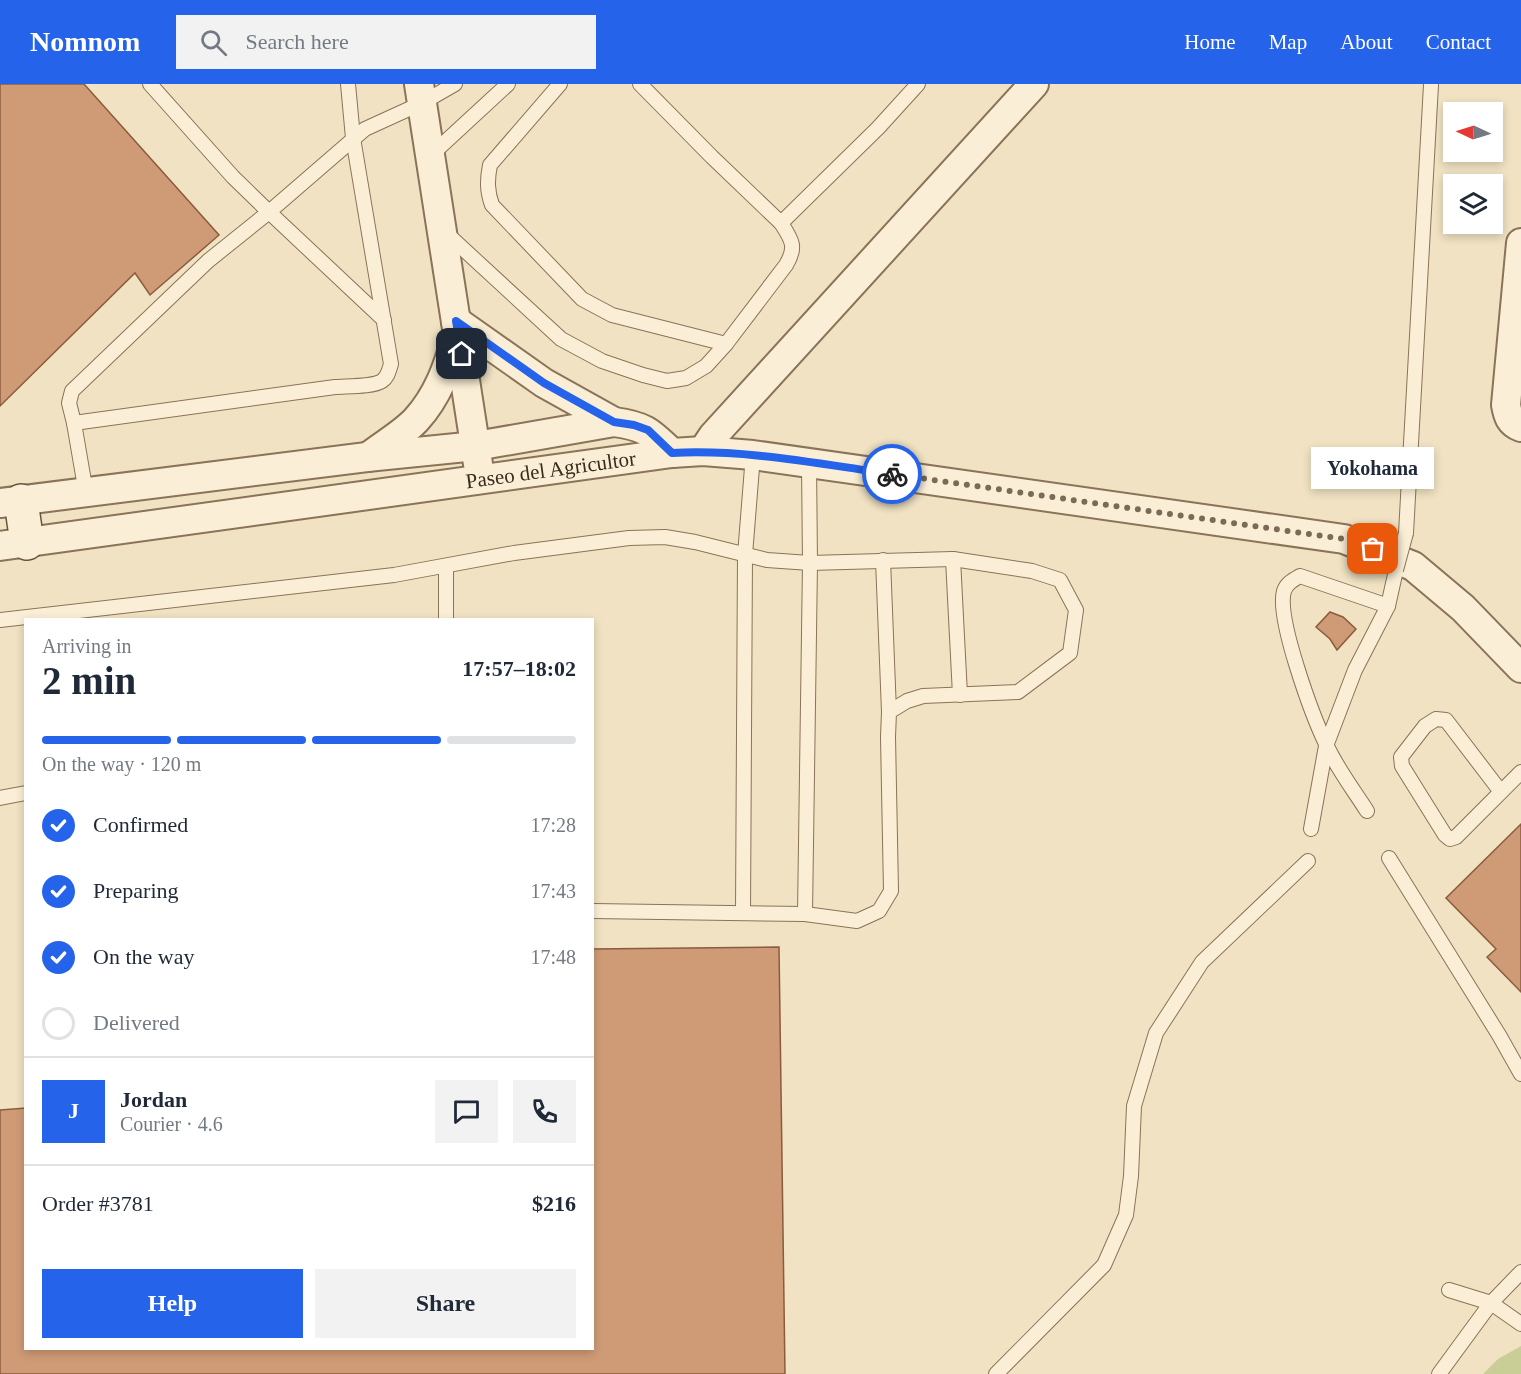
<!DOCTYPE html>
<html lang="en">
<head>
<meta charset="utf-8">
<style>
	:root { --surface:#fff; --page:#f2f2f3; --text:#1f2937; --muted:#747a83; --line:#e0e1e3; --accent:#2563eb }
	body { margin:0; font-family:"Times New Roman",serif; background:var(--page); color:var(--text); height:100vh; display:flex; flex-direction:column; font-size:22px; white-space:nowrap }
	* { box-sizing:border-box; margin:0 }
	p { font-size:20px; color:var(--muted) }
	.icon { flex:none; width:33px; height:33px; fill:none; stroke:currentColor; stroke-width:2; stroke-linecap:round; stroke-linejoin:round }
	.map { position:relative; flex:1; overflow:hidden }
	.sheet { position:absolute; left:24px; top:534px; width:570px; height:732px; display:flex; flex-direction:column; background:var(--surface); border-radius:0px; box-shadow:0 3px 9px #0003 }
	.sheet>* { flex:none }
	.needle { width:39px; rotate:274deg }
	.buttons { position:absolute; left:1443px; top:18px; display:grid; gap:12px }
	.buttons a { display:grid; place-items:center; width:60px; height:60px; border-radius:0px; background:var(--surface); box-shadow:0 3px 9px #0003; font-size:30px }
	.pin { position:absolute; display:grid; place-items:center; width:51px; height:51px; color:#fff; margin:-26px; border-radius:12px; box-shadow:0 3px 9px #0006 }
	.courier { position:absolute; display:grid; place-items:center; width:60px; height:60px; margin:-30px; border:4px solid #2563eb; border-radius:50%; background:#fff; color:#222; box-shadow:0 2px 8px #0007 }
	.bubble { position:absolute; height:42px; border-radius:0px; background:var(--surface); box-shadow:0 3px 9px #0003; font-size:20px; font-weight:800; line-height:42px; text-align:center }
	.head em { font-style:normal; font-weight:800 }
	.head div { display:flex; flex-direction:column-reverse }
	.head { display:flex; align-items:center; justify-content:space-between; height:102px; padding:0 18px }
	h1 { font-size:39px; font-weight:800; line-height:45px }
	.bar { display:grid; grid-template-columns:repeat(4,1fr); gap:9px 6px; align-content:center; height:72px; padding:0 18px }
	.bar i { height:8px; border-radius:4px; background:var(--line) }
	.bar .on { background:var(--accent) }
	.bar p { grid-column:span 4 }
	.line { display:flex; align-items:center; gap:15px; padding:0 18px; border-top:2px solid var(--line) }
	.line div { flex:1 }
	.round { display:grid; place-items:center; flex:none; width:63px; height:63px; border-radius:0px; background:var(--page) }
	ol { padding:0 18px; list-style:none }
	li { display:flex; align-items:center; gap:18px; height:66px }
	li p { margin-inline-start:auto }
	li .icon { padding:6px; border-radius:50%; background:var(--accent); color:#fff; stroke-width:4 }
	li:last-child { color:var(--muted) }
	li i { width:33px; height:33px; border:3px solid var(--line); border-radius:50% }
	.cta { display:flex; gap:12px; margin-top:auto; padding:12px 18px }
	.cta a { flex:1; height:69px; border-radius:0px; background:var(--accent); color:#fff; font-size:24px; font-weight:800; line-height:69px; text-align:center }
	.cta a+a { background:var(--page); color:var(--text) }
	header { display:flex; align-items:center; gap:36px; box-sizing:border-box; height:84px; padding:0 30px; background:var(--accent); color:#fff }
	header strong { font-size:28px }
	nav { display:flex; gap:33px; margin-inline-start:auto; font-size:21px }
	.search { width:420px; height:54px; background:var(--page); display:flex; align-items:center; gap:15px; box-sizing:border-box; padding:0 21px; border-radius:0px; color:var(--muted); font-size:22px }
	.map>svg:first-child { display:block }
	.green { fill:#c8ce95 }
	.building { fill:#cf9b76; stroke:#8a5c3d; stroke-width:1.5 }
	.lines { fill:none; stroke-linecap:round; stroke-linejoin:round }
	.lane-casing { stroke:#8a7358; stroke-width:16 }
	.street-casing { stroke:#8a7358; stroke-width:32 }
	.secondary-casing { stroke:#6c543c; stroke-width:36 }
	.lane { stroke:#faefd6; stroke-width:14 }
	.street { stroke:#faefd6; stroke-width:28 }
	.secondary { stroke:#faefd6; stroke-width:33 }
	.lane-bridge-casing { stroke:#8a7358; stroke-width:16; stroke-linecap:butt }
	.lane-bridge { stroke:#faefd6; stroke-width:14 }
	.done { stroke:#796b57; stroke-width:6; stroke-dasharray:0 10.8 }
	.route { stroke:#2563eb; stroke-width:8 }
	.labels { text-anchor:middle; stroke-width:5; stroke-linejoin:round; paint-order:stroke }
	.street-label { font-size:21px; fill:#392b1d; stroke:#f7ecd2 }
</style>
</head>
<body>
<header>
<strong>Nomnom</strong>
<div class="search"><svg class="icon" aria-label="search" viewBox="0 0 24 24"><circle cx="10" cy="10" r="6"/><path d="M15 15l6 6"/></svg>Search here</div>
<nav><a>Home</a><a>Map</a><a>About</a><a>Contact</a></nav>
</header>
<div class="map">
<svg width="1521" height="1290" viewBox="0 0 1521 1290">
	<rect width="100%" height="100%" fill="#f0e2c2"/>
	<polygon class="green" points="1521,1262 1521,1290 1483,1290 1498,1275"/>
	<g class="building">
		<polygon points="0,0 84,0 219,151 150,211 135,189 0,322"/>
		<polygon points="1330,528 1343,533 1356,545 1337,566 1330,555 1316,543"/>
		<polygon points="1521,740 1521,908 1487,873 1496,865 1446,814"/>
		<polygon points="779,863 785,1290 0,1290 0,1026 26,1024 26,1264 592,1264 592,865"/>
	</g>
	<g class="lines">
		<g class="lane-casing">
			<g id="lane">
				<path d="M 150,0 L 233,93 L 269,128 L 208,177 L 72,307 L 69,319 L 74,339 L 335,303 C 346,302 373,303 382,297 C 388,293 389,286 391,280 L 353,54 L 348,0"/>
				<path d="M 560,0 L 490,81 C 487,96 487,107 492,121 L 582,215 L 612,231 L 726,260"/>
				<polyline points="640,0 712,73 781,139 878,44 918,0"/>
				<polyline points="430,72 508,0"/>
				<path d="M 446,149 L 561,255 L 602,277 L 643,291 L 667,297 L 686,294 L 706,282 L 726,260 L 786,181 C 797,163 792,156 781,139"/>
				<polyline points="384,236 269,128 365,45 422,19 455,0"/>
				<polyline points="74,339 86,409"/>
				<polyline points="1406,449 1431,1"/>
				<polyline points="953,475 960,611"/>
				<polyline points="883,476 889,628"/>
				<polyline points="446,482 446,536"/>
				<polyline points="0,536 394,491 514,469 629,454 665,453 695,458 767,476 810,479 953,475 1032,487 1060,496 1076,526 1070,569 1018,608 923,612 907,617 889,628 888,653 891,807 879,827 857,837 805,830 592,827"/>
				<polyline points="1501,708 1446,636 1436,635 1425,642 1401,673 1402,682 1445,751 1450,755 1456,753 1521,688"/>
				<polyline points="0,714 26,709"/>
				<path d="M 1367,727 C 1353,705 1336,683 1326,660 C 1313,633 1276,534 1284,507 C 1287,499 1293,496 1300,492 L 1388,522"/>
				<polyline points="1311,745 1326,662 1355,586 1388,522 1396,486"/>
				<polyline points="1389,774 1499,951 1521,990"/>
				<polyline points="743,829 745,471 753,371"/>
				<polyline points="805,830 810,479 809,378"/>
				<polyline points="1449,1206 1491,1219 1521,1240"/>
				<polyline points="996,1290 1104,1181 1126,1131 1131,1092 1134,1022 1156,949 1202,878 1308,777"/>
				<polyline points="1439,1290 1491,1219 1521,1188"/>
			</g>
		</g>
		<g class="street-casing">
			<g id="street">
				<polyline points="419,0 478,380"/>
				<path d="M 1521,159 L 1506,321 C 1508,332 1510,339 1521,343"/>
				<polyline points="456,237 544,299 614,338"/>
				<polyline points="703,367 713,352 1034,0"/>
				<path d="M 368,373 C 383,361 403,350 416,336 C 438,312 448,283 457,252"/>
				<path d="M 0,419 L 367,373 L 476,362 L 614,338 C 645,342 650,348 672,369"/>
				<path id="s1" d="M 0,462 L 672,369 L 703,367 L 753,371 L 1344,455 L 1413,482 L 1463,524 L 1521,584"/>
			</g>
		</g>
		<g class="secondary-casing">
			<polyline id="secondary" points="21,417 27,459"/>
		</g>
		<use href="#lane" class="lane"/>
		<use href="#street" class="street"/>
		<use href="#secondary" class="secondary"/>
		<g class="lane-bridge-casing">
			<polyline id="lane-bridge" points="1396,486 1406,449"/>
		</g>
		<use href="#lane-bridge" class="lane-bridge"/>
	</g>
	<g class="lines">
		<polyline class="done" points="892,390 1344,455 1373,465"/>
		<path class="route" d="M 462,270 L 456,237 L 544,299 L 614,338 L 634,341 L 648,346 L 672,369 C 746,365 819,380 892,390"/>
	</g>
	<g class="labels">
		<g class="street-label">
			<text dy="7" stroke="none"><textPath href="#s1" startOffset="556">Paseo del Agricultor</textPath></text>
		</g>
	</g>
</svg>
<div class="buttons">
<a><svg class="needle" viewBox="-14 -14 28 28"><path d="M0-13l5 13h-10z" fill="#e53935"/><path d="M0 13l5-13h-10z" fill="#747a83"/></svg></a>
<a><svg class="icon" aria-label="layers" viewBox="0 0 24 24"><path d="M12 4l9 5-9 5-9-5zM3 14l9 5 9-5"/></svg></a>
</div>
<div class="pin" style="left:1373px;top:465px;background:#ea580c"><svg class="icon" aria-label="bag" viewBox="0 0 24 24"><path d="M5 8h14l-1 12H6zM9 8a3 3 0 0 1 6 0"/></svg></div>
<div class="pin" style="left:462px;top:270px;background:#1f2937"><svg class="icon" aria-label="home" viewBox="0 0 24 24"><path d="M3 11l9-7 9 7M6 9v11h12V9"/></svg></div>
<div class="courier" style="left:892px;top:390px"><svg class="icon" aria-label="bike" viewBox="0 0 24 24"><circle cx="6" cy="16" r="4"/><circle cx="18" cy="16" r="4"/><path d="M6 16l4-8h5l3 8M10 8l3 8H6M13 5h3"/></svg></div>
<div class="bubble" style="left:1311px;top:363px;width:123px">Yokohama</div>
<section class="sheet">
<div class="head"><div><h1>2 min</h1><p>Arriving in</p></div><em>17:57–18:02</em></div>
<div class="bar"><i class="on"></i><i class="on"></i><i class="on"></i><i></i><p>On the way · 120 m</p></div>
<ol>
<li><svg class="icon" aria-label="check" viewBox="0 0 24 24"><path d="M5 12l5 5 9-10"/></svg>Confirmed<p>17:28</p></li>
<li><svg class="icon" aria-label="check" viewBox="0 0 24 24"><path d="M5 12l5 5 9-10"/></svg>Preparing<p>17:43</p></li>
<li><svg class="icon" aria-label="check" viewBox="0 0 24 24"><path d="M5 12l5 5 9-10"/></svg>On the way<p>17:48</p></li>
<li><i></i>Delivered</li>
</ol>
<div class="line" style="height:108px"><b class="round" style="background:var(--accent);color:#fff">J</b><div><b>Jordan</b><p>Courier · 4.6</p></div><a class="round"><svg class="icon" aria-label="chat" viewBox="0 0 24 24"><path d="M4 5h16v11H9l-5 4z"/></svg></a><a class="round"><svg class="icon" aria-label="phone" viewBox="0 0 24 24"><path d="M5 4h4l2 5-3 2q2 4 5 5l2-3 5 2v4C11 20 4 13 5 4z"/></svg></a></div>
<div class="line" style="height:78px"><div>Order #3781</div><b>$216</b></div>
<div class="cta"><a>Help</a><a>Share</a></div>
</section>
</div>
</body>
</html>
